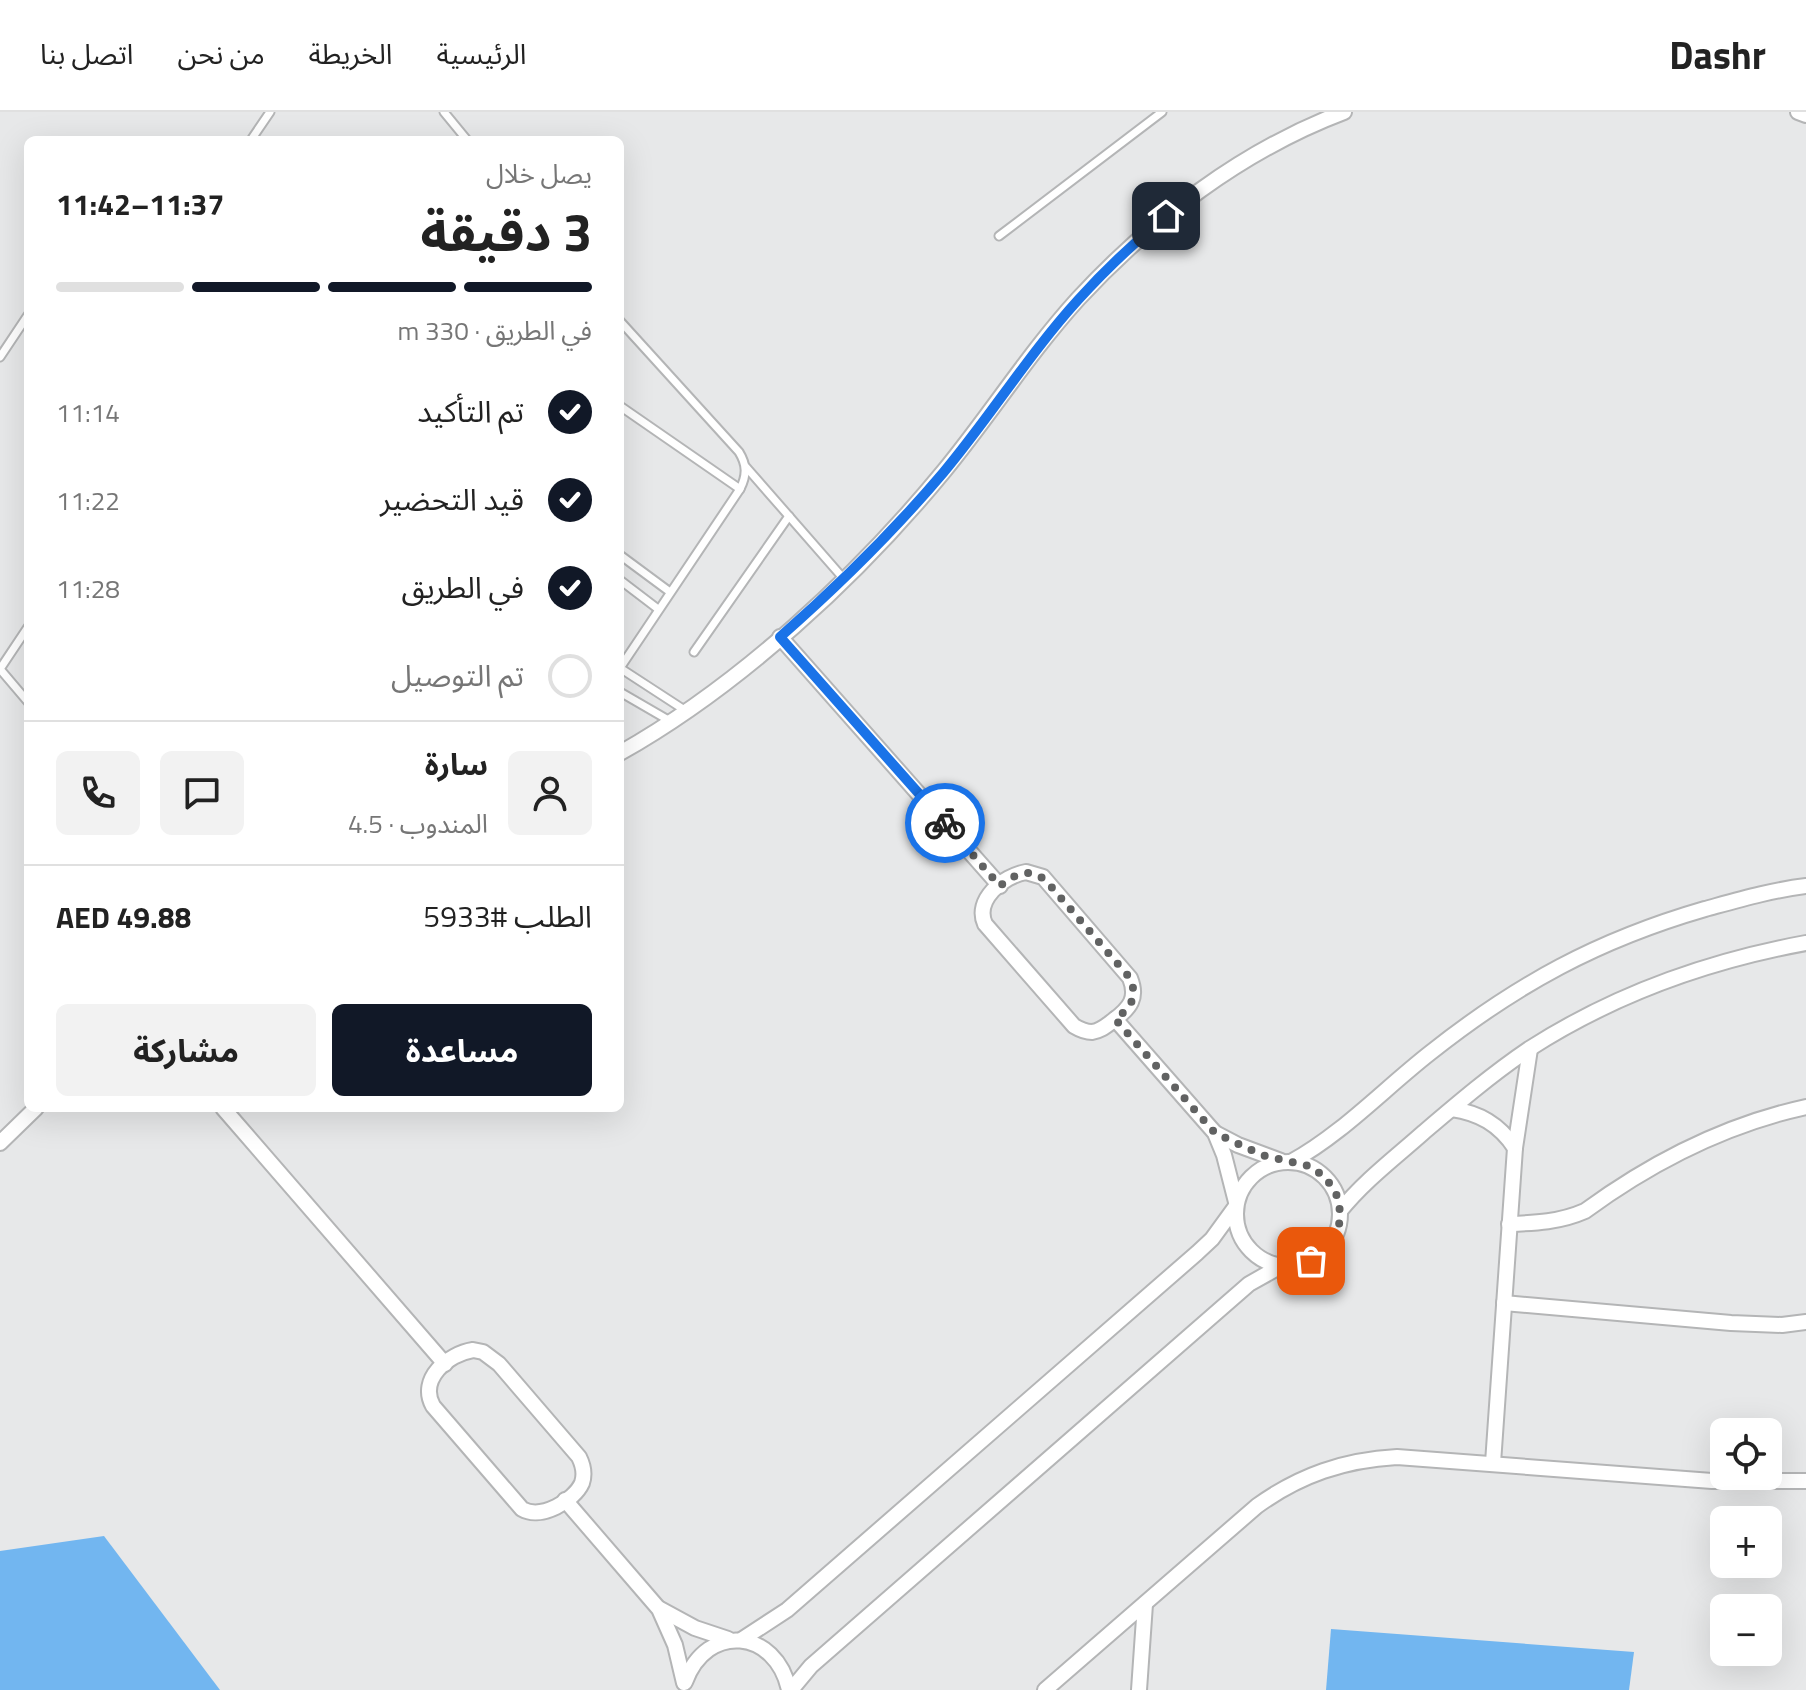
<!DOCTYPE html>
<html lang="ar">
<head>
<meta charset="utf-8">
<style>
	:root { --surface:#fff; --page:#f2f2f2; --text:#222; --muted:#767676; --line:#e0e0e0; --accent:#111827 }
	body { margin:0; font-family:"Titillium Web","Noto Sans Arabic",sans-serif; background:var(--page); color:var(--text); direction:rtl; height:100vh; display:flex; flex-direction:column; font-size:30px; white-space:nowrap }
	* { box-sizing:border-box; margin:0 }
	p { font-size:26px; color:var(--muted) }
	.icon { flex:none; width:44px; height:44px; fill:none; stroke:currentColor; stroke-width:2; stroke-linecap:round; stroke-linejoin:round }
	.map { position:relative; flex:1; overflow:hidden; direction:ltr }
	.sheet { position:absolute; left:24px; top:24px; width:600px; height:976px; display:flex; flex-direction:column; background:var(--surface); border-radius:12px; box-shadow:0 8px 32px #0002; direction:rtl }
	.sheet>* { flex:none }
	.buttons { position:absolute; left:1710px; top:1306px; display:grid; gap:16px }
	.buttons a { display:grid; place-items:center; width:72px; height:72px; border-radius:12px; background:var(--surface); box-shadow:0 8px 32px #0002; font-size:40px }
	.pin { position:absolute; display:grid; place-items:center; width:68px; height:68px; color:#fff; margin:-34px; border-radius:16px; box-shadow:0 4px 12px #0006 }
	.courier { position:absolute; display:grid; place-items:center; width:80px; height:80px; margin:-40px; border:6px solid #1a73e8; border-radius:50%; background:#fff; color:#222; box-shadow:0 2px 10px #0007 }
	.summary em { font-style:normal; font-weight:700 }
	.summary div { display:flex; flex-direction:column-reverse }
	.summary { display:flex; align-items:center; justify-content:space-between; height:136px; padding:0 32px }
	h1 { font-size:52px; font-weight:700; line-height:60px }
	.bar { display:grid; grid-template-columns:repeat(4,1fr); gap:12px 8px; align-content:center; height:96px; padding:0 32px }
	.bar i { height:10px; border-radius:6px; background:var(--line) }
	.bar .current { background:var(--accent) }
	.bar p { grid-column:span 4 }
	.line { display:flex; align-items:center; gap:20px; padding:0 32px; border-top:2px solid var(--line) }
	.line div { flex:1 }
	.round { display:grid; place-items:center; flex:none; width:84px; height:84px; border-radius:12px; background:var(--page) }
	ol { padding:0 32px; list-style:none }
	li { display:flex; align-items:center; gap:24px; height:88px }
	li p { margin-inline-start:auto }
	li .icon { padding:8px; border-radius:50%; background:var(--accent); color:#fff; stroke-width:4 }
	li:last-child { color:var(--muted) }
	li i { width:44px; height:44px; border:4px solid var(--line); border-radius:50% }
	.primary-button { display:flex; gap:16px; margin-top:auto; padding:16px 32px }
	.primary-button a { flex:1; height:92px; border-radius:12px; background:var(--accent); color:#fff; font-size:32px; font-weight:700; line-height:92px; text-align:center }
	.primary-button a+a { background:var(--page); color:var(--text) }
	header { display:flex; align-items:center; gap:48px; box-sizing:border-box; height:112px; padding:0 40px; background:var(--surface); border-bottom:2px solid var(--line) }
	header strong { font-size:38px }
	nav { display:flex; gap:44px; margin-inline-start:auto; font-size:28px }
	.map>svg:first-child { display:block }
	.water { fill:#72b6f0 }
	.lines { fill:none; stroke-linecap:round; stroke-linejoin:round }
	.service-casing { stroke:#b4b5b6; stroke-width:11 }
	.minor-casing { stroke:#b4b5b6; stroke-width:18 }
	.service { stroke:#fff; stroke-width:7 }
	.minor { stroke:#fff; stroke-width:14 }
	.done { stroke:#616262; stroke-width:8; stroke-dasharray:0 14.4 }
	.route { stroke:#1a73e8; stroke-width:10 }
</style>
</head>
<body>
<header>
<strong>Dashr</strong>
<nav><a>الرئيسية</a><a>الخريطة</a><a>من نحن</a><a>اتصل بنا</a></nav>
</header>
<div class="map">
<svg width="1806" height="1578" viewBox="0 0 1806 1578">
	<rect width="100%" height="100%" fill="#e7e8e9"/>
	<g class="water">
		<polygon points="104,1424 220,1578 0,1578 0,1439"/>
		<polygon points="1331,1517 1634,1540 1629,1578 1326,1578"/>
	</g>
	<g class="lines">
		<g class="service-casing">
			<g id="service">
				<polyline points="444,0 467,28"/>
				<polyline points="251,28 270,0"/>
				<polyline points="999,124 1162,0"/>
				<path d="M 620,209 L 739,340 C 747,353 747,363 740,377 L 620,556"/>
				<polyline points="0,245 28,203"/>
				<polyline points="620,294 740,377"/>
				<polyline points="746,355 843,466"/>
				<polyline points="620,443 670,480"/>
				<polyline points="620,468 658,497"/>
				<polyline points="28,515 0,557 28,590"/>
				<polyline points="694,540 789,404"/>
				<polyline points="620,556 686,599"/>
				<polyline points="620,580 670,609"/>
			</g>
		</g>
		<g class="minor-casing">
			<g id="minor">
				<polyline points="1798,0 1806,3"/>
				<polyline points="780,525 1000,774"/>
				<path d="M 620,641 C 739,574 857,465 944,359 C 990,303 1029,241 1078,187 C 1151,108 1243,38 1344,0"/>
				<path d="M 1026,760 L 1043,765 L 1130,866 C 1138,886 1130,896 1114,908 C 1107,913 1101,919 1092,920 C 1085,920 1079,917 1074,914 L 985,812 C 974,788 1003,764 1026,760 Z"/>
				<polyline points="1115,907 1215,1021 1224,1043 1236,1090"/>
				<polyline points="223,996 445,1252"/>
				<path d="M 1452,997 C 1479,1001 1499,1012 1515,1036"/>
				<polyline points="1215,1021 1238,1033 1281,1049"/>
				<polyline points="0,1031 36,996"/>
				<path d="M 1291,1050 C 1342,1022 1384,977 1430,941 C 1517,872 1598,828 1705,797 C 1738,788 1772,778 1806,774"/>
				<circle cx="1288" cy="1102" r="52"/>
				<path d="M 1340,1099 C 1364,1069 1396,1045 1424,1020 C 1458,991 1492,962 1529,937 C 1613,883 1708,849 1806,831"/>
				<path d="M 1509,1112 C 1536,1111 1560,1110 1585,1099 C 1652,1050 1724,1013 1806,995"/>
				<polyline points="1504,1191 1731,1211 1782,1213 1806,1210"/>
				<path d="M 473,1238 L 483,1240 L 499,1252 L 579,1345 C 583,1353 585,1362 582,1371 C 574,1389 541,1408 522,1397 L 433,1294 C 418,1267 448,1242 473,1238 Z"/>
				<polyline points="1493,1351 1515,1036 1530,937"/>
				<polyline points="565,1388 659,1497 675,1533 684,1571"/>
				<polyline points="660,1497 695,1516 728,1527"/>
				<polyline points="741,1528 787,1498 1197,1141 1212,1127 1236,1094"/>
				<path d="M 685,1570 C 707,1510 776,1517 789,1578"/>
				<polyline points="791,1578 811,1554 1249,1172 1281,1154"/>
				<path d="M 1045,1578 L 1257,1394 C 1300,1363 1344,1348 1397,1345 L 1712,1369 L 1806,1369"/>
				<polyline points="1139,1578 1145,1492"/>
			</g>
		</g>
		<use href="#service" class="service"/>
		<use href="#minor" class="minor"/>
	</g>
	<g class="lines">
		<path class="done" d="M 945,711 L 1000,774 C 1016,761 1032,754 1048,771 L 1130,866 C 1138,885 1131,896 1115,907 L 1215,1021 L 1262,1043 L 1309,1054 L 1325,1065 L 1336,1081 L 1340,1099 L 1339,1114 L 1324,1140 L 1311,1149"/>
		<path class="route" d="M 945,711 L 780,525 C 838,474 893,420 943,361 C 990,305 1029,242 1078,188 C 1105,158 1135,130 1166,104"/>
	</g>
</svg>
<div class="buttons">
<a><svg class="icon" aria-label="locate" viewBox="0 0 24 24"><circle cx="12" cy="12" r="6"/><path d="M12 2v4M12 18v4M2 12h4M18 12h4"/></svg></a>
<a>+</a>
<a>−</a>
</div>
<div class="pin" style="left:1311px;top:1149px;background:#ea580c"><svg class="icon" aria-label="bag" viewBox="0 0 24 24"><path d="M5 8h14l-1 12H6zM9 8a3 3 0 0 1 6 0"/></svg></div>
<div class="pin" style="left:1166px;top:104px;background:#1f2937"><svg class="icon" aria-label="home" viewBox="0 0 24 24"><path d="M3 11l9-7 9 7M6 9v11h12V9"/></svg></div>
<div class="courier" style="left:945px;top:711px"><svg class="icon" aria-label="bike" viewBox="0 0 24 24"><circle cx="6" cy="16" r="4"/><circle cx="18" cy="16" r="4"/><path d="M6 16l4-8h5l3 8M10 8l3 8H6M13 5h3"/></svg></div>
<section class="sheet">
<div class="summary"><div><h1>3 دقيقة</h1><p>يصل خلال</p></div><em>11:37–11:42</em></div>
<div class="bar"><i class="current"></i><i class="current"></i><i class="current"></i><i></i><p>في الطريق · 330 m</p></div>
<ol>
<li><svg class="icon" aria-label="check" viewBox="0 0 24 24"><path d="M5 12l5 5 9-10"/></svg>تم التأكيد<p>11:14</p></li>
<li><svg class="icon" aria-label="check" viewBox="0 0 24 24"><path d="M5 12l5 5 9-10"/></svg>قيد التحضير<p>11:22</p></li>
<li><svg class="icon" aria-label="check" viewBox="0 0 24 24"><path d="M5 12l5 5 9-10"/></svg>في الطريق<p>11:28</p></li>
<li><i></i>تم التوصيل</li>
</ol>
<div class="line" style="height:144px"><a class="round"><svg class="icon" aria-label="person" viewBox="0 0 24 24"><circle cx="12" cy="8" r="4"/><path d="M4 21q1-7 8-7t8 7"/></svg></a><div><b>سارة</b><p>المندوب · 4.5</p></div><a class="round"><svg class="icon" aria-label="chat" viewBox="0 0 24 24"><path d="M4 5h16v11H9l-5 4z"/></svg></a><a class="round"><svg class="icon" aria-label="phone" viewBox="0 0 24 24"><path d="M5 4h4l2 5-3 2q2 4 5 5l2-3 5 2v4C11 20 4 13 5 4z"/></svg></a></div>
<div class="line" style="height:104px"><div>الطلب #5933</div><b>AED 49.88</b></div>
<div class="primary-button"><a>مساعدة</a><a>مشاركة</a></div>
</section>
</div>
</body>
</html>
